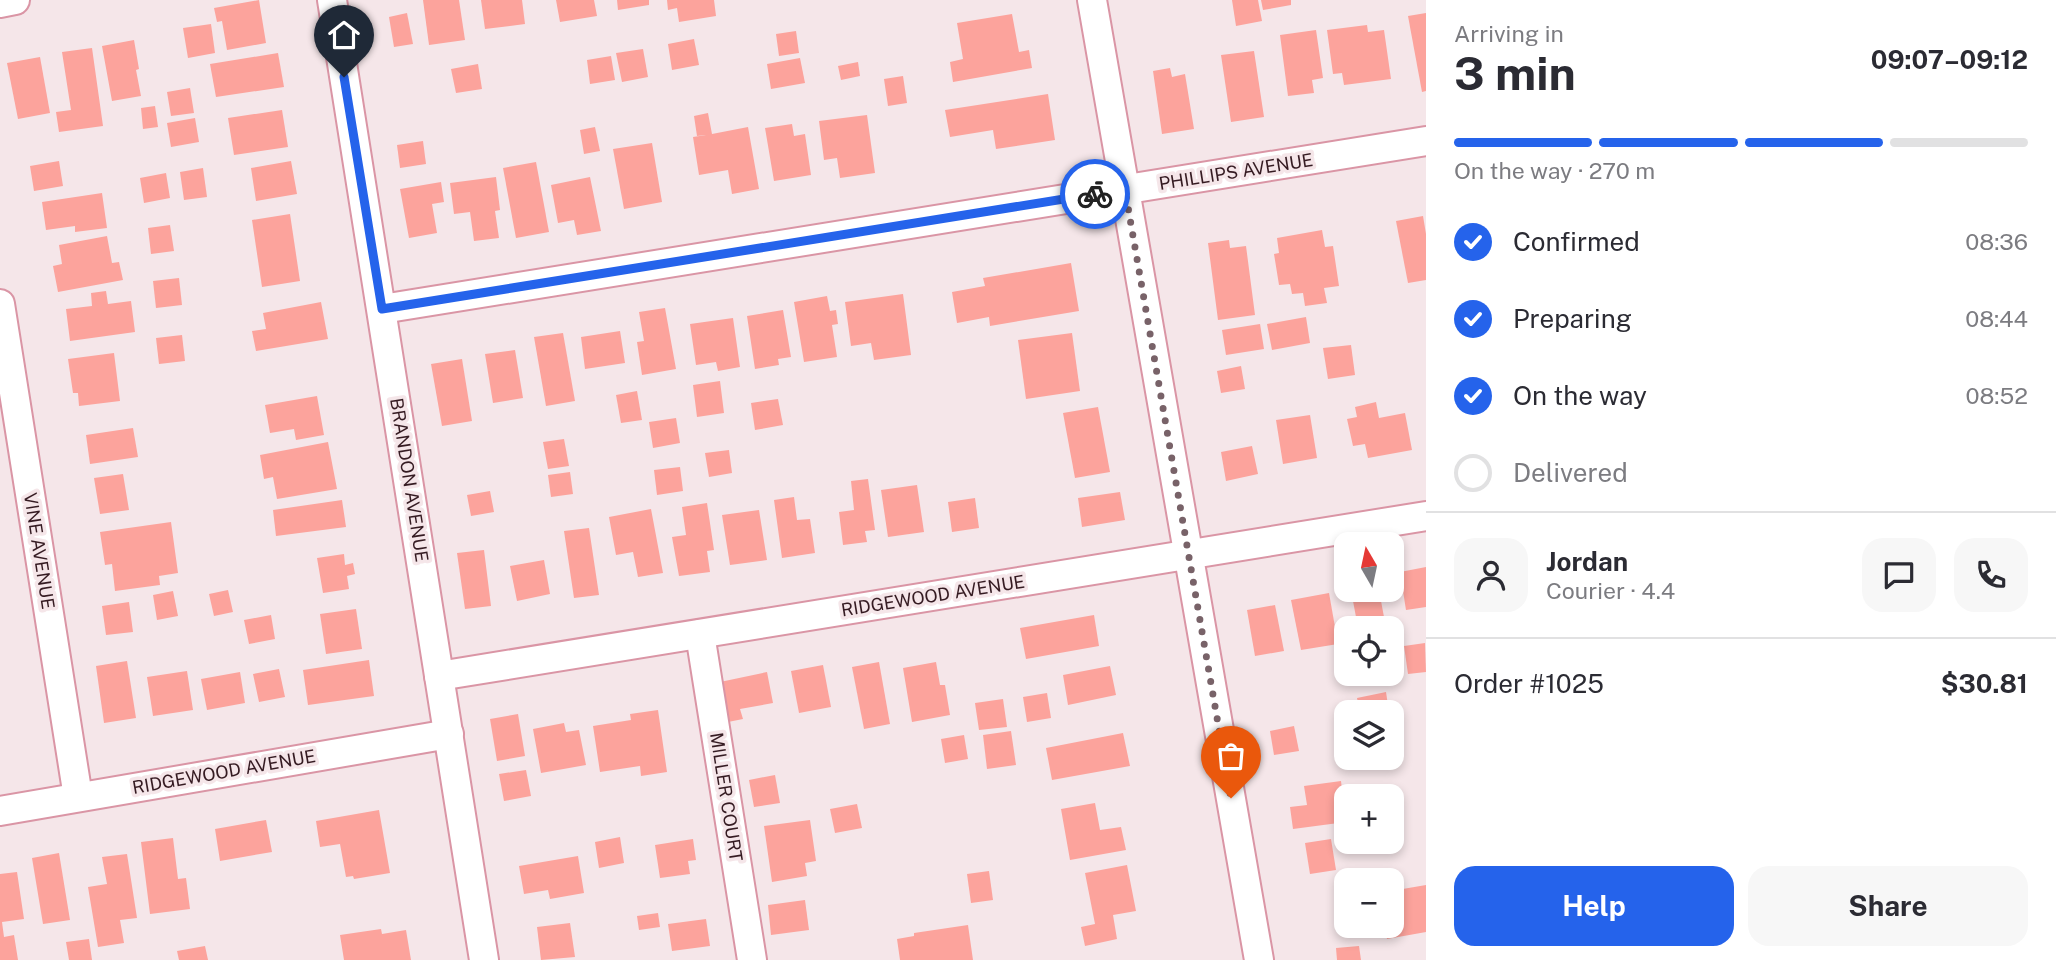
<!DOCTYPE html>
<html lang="en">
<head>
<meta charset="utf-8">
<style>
	:root { --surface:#fff; --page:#f7f7f7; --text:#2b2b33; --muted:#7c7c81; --line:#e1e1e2; --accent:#2563eb }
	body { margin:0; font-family:"Public Sans",sans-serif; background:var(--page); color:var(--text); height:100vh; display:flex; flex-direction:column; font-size:26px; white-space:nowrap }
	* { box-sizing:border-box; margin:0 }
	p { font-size:23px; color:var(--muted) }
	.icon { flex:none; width:38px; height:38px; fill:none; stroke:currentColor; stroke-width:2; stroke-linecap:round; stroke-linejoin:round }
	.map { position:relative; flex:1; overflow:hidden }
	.drawer { display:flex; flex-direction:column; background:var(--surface); width:630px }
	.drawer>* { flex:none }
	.needle { width:46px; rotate:351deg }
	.fabs { position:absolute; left:1334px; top:532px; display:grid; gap:14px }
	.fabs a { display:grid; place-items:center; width:70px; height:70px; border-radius:14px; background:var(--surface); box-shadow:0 4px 10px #0003; font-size:35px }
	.pin { position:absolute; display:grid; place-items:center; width:60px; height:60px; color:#fff; margin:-72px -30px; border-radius:50% 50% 50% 0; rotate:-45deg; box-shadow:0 0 7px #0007 }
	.pin .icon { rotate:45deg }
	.courier { position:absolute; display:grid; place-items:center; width:70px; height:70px; margin:-35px; border:5px solid #2563eb; border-radius:50%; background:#fff; color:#222; box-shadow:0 2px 9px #0007 }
	.overview em { font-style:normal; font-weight:700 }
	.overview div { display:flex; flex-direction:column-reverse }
	.overview { display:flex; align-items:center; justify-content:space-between; height:119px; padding:0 28px }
	h1 { font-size:46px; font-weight:700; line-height:52px }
	.bar { display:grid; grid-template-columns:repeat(4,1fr); gap:10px 7px; align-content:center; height:84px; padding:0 28px }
	.bar i { height:9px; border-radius:5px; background:var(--line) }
	.bar .current { background:var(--accent) }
	.bar p { grid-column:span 4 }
	.line { display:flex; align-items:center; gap:18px; padding:0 28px; border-top:2px solid var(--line) }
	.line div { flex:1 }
	.round { display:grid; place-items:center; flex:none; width:74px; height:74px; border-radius:21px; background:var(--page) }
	ol { padding:0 28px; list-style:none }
	li { display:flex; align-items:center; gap:21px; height:77px }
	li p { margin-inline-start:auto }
	li .icon { padding:7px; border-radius:50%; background:var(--accent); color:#fff; stroke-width:4 }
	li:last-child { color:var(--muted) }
	li i { width:38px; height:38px; border:4px solid var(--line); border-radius:50% }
	.action { display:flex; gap:14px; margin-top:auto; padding:14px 28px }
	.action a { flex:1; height:80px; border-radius:21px; background:var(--accent); color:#fff; font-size:28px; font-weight:700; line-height:80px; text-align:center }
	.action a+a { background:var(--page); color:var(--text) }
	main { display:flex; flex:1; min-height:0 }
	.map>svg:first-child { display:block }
	.building { fill:#fca39c }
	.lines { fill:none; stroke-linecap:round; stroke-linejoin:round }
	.minor-casing { stroke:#da95a5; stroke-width:32 }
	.minor { stroke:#fff; stroke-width:28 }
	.done { stroke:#786268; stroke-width:7; stroke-dasharray:0 12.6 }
	.route { stroke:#2563eb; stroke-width:9 }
	.labels { text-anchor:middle; stroke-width:7; stroke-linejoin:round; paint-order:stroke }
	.street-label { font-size:18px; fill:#351b22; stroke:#f5e6e9 }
</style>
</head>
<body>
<main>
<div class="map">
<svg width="1426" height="960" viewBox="0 0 1426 960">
	<rect width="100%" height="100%" fill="#f5e6e9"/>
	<g class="building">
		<polygon points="259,0 266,43 227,50 222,21 217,22 214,8"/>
		<polygon points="423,0 459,0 465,40 429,45"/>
		<polygon points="481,0 522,0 525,24 485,29"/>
		<polygon points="556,0 594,0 597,16 560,22"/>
		<polygon points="617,0 649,0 649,5 618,10"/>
		<polygon points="667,0 714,0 716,16 679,22 677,8 668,10"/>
		<polygon points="1232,0 1258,0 1262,21 1236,26"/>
		<polygon points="1261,0 1291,0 1291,5 1263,10"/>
		<polygon points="407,13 413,44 394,47 389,17"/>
		<polygon points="1426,13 1426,91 1422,92 1408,16"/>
		<polygon points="1012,14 1019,52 1029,50 1032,68 953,82 950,62 963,59 957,23"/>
		<polygon points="211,24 215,53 188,58 183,28"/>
		<polygon points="1367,25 1368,32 1384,30 1391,79 1344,85 1342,73 1333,74 1327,30"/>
		<polygon points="1316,30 1323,78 1312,80 1314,93 1288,96 1280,35"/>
		<polygon points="796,31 799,53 779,56 776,34"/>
		<polygon points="694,39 699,65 672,70 668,44"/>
		<polygon points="134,40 139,69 136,70 141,96 112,101 102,46"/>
		<polygon points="92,48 103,126 59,132 56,112 71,110 62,52"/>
		<polygon points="643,49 648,77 622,82 616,53"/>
		<polygon points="1254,51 1264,117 1231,122 1221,55"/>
		<polygon points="278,53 284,87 216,97 210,64"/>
		<polygon points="611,56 615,80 590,84 587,60"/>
		<polygon points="40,57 50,113 18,119 7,63"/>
		<polygon points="800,58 805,83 771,89 767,64"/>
		<polygon points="858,62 860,76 841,80 838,66"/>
		<polygon points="478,64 482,89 456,93 451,69"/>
		<polygon points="1170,68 1172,77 1185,74 1194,129 1162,134 1153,71"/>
		<polygon points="903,76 907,103 888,106 884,79"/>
		<polygon points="190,88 194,113 171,116 167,92"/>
		<polygon points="1048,94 1055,140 996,149 993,130 950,137 945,110"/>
		<polygon points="155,106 158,127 143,129 141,108"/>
		<polygon points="282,110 288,147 234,155 228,118"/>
		<polygon points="708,113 712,134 748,127 759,189 732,194 728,170 699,175 693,137 706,135 697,136 694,116"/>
		<polygon points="867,115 875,173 840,178 837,158 824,160 819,121"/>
		<polygon points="195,118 199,142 171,147 167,123"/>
		<polygon points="792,124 794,136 805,134 811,175 774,181 765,128"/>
		<polygon points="595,127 600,151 584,154 580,130"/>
		<polygon points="423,141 426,164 400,168 397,145"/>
		<polygon points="652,143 662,202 624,209 613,149"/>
		<polygon points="59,161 63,186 34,191 30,166"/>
		<polygon points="291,161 297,194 256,201 251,168"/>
		<polygon points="536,162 549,232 516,238 503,168"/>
		<polygon points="203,168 207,197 184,200 180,172"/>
		<polygon points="166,173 170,198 144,203 140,178"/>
		<polygon points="496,177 500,210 495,211 499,238 474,241 470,212 454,214 450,183"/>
		<polygon points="590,177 601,231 577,235 574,220 558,223 551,185"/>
		<polygon points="441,182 444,202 432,204 437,233 409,238 400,189"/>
		<polygon points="102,193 107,228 75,232 75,226 46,230 42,202"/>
		<polygon points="290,214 300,281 262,287 252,220"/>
		<polygon points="1423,216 1426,234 1426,280 1408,283 1396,221"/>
		<polygon points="170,225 174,251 151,254 148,228"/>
		<polygon points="1322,230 1325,247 1333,246 1339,286 1324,288 1327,303 1305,306 1303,293 1292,294 1290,284 1279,285 1274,254 1279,253 1277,238"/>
		<polygon points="107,236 112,263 119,262 123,280 58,292 53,266 62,264 59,245"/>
		<polygon points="1229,240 1230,248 1246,246 1255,315 1218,320 1208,243"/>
		<polygon points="1071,263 1079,311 990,326 989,317 957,323 952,292 985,286 983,278"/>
		<polygon points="179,278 182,305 156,308 153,281"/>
		<polygon points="106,291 108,304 131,301 135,332 70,341 66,309 92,306 91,293"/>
		<polygon points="903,294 911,355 874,360 871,343 851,346 845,302"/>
		<polygon points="827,296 830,311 836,310 838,324 832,325 837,357 804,362 794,302"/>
		<polygon points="321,302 328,339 256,351 252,331 266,329 263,313"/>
		<polygon points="665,308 676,369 642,375 637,342 644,341 639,312"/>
		<polygon points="783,310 791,357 778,359 779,365 755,369 747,316"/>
		<polygon points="1306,317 1310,343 1272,350 1267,324"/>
		<polygon points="733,318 740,367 718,371 716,362 696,365 690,324"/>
		<polygon points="1260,324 1264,349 1226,355 1222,330"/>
		<polygon points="620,331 625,363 585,369 581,337"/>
		<polygon points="563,333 575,401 546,406 534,337"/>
		<polygon points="1072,333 1080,391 1026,399 1018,340"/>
		<polygon points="182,335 185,361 159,364 156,338"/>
		<polygon points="1351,345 1355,375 1328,379 1323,348"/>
		<polygon points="515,350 523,398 493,403 485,354"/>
		<polygon points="114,353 120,401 79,406 78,393 73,393 68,359"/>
		<polygon points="462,359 472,421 442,426 431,364"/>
		<polygon points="1241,366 1245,389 1221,393 1217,371"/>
		<polygon points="720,381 724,413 697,417 693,385"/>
		<polygon points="637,391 642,420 621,423 616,395"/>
		<polygon points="317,396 324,435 296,440 294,429 270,433 265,405"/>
		<polygon points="778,399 783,425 755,430 751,403"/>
		<polygon points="1376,402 1379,418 1405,413 1412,450 1368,458 1365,444 1353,446 1347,419 1357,417 1355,407"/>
		<polygon points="1098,407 1110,472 1075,478 1063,413"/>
		<polygon points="1310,415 1317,458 1283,464 1276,420"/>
		<polygon points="676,418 680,443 653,448 649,422"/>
		<polygon points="133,428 138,457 90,464 86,435"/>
		<polygon points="564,439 569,466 548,469 543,442"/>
		<polygon points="328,442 337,489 277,499 273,477 264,479 260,455"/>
		<polygon points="1252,446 1258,474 1226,481 1221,452"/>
		<polygon points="729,450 732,473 709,477 705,453"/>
		<polygon points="680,467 683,491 657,495 654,470"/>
		<polygon points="570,472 573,494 551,497 548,475"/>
		<polygon points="123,474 129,510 100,514 94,478"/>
		<polygon points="868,479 875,530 865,531 867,542 843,545 839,512 854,510 851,481"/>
		<polygon points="917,485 924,532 888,537 881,490"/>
		<polygon points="490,491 494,512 471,516 467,495"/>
		<polygon points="1120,492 1125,520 1082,527 1078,498"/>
		<polygon points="794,497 797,520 810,519 815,553 782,558 774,500"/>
		<polygon points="975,498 979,528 952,532 948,502"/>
		<polygon points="342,500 346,527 276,536 273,510"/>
		<polygon points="707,503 714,550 707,551 710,572 679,576 672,537 686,535 682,507"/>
		<polygon points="651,509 663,573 638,577 633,552 616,555 609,517"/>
		<polygon points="759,510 767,560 730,565 722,515"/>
		<polygon points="171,522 178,573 159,576 160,585 115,591 112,564 105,565 100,532"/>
		<polygon points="589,528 599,595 574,598 564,531"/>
		<polygon points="484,550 491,606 465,609 457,553"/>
		<polygon points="344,554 345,565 353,563 355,574 347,576 349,589 323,593 317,558"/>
		<polygon points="544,560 550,594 517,601 510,566"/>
		<polygon points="1426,567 1426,607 1406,610 1400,572"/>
		<polygon points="228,590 233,612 214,616 209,594"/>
		<polygon points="1351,590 1379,590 1386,628 1358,628"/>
		<polygon points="173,591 178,616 157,620 153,595"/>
		<polygon points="1329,593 1338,644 1301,650 1291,600"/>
		<polygon points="129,602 133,632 106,635 102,606"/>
		<polygon points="1275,605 1284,651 1255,656 1247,610"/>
		<polygon points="356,609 362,649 326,654 320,614"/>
		<polygon points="271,615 275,639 249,644 244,620"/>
		<polygon points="1094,615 1099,646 1026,659 1020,628"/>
		<polygon points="1425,643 1426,672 1408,674 1404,646"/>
		<polygon points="369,660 374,696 308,705 303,670"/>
		<polygon points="127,661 136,718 104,723 96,666"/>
		<polygon points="879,662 890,724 864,729 852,667"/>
		<polygon points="936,662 940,685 945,685 950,715 912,722 903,668"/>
		<polygon points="823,665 831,707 799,713 791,671"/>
		<polygon points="1110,666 1116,695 1068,705 1063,675"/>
		<polygon points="279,669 285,697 259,702 253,674"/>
		<polygon points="187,671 193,710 153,716 147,677"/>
		<polygon points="240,672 245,703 207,710 201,679"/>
		<polygon points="767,672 773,703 740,709 743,719 728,722 720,682"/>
		<polygon points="1386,692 1389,712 1360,712 1357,698"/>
		<polygon points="1047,693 1051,718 1027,722 1023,697"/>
		<polygon points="1003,699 1007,727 979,730 975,703"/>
		<polygon points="658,710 667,772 641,776 640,766 600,772 593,726 631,720 630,714"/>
		<polygon points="518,714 525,756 497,761 490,719"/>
		<polygon points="564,723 566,732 579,730 586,765 541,773 533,729"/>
		<polygon points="1294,726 1299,751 1274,755 1270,731"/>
		<polygon points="1011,731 1016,765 987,769 983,735"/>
		<polygon points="1123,733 1130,766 1052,780 1046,748"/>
		<polygon points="964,735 968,759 945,763 941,739"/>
		<polygon points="526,770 531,796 504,801 499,774"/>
		<polygon points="775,775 780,803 754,807 749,780"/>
		<polygon points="1341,781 1346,822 1293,829 1290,807 1307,805 1304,786"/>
		<polygon points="1095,803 1100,830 1121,827 1126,850 1070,860 1061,809"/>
		<polygon points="857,804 862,828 835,833 830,809"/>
		<polygon points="379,810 390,873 354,879 353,876 346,877 340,844 320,847 316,821"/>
		<polygon points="266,820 272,852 220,861 215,829"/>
		<polygon points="810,820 816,861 805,863 807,876 772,882 764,826"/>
		<polygon points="620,837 624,863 599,868 595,842"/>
		<polygon points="173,838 178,879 186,878 190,909 150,914 141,842"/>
		<polygon points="693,839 696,860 688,861 690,874 660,878 655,845"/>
		<polygon points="1331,839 1336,870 1310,874 1305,843"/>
		<polygon points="59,853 70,920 43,924 32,858"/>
		<polygon points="127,854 137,918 120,920 124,943 98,947 88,887 107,884 102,857"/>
		<polygon points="578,856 584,893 550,899 548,890 524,894 519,866"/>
		<polygon points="1127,865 1136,911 1113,915 1117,939 1085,946 1081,927 1095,924 1085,873"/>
		<polygon points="989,871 993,900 971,903 967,874"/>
		<polygon points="17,872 24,919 2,922 4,937 14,935 18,960 0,960 0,874"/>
		<polygon points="1426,885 1426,932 1387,939 1385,926 1391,926 1391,891"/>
		<polygon points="805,900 809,930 771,935 768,905"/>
		<polygon points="658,913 660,927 639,930 637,916"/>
		<polygon points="706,919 710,946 672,951 668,924"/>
		<polygon points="570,923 575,957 541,960 537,927"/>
		<polygon points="968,925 973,960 900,960 897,939 914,936 914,933"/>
		<polygon points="381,929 382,934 406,930 411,960 344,960 340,935"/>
		<polygon points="89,939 92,960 69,960 66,942"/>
		<polygon points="205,946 208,960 179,960 177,951"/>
		<polygon points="1359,946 1361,960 1337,960 1336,948"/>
	</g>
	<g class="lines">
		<g class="minor-casing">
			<g id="minor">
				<polyline points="332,0 484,960"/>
				<polyline points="1092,0 1259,960"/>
				<polyline points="0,3 15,0"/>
				<polyline points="0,304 78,797"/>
				<polyline points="382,309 1426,141"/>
				<polyline points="700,634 752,960"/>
				<polyline points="439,676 1426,516"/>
				<polyline points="0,811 449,734"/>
			</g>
		</g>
		<use href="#minor" class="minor"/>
	</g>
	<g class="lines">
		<polyline class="done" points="1095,194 1125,190 1231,798"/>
		<polyline class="route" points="344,77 382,309 1095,194"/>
	</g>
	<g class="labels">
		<g class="street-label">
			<text transform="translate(1236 172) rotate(-9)" y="6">PHILLIPS AVENUE</text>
			<text transform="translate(409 480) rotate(81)" y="6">BRANDON AVENUE</text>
			<text transform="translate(39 551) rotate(81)" y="6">VINE AVENUE</text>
			<text transform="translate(933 596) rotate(-9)" y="6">RIDGEWOOD AVENUE</text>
			<text transform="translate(224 772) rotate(-10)" y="6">RIDGEWOOD AVENUE</text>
			<text transform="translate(726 797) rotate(81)" y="6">MILLER COURT</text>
		</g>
	</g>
</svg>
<div class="fabs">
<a><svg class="needle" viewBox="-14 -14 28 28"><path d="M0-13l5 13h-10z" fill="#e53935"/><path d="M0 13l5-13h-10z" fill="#7c7c81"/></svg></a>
<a><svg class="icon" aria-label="locate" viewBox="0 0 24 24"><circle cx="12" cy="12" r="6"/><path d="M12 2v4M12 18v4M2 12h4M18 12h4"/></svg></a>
<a><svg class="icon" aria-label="layers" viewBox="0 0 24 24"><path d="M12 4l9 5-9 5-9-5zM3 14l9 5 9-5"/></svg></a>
<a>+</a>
<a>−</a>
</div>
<div class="pin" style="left:1231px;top:798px;background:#ea580c"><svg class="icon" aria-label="bag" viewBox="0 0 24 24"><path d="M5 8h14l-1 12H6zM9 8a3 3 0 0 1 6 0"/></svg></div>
<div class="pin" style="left:344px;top:77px;background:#1f2937"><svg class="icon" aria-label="home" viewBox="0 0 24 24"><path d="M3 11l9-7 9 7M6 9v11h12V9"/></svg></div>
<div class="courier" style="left:1095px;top:194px"><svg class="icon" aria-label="bike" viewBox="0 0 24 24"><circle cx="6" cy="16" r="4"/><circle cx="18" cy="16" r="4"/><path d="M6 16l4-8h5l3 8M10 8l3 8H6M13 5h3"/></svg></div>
</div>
<section class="drawer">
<div class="overview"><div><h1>3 min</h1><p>Arriving in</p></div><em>09:07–09:12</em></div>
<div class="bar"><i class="current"></i><i class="current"></i><i class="current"></i><i></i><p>On the way · 270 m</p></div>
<ol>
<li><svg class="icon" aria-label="check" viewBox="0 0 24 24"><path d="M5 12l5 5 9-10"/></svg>Confirmed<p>08:36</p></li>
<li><svg class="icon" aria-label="check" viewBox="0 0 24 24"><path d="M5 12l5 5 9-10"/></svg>Preparing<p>08:44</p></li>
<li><svg class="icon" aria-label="check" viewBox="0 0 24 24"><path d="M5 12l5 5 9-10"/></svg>On the way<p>08:52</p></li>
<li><i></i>Delivered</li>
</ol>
<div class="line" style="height:126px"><a class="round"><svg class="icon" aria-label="person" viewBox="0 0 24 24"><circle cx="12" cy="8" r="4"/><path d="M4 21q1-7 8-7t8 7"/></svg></a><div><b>Jordan</b><p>Courier · 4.4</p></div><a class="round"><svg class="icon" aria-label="chat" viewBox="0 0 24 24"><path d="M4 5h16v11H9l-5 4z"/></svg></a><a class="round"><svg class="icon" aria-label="phone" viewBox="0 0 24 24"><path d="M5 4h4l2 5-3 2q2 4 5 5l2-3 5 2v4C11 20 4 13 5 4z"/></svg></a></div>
<div class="line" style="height:91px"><div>Order #1025</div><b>$30.81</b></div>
<div class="action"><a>Help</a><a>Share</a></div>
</section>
</main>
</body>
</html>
